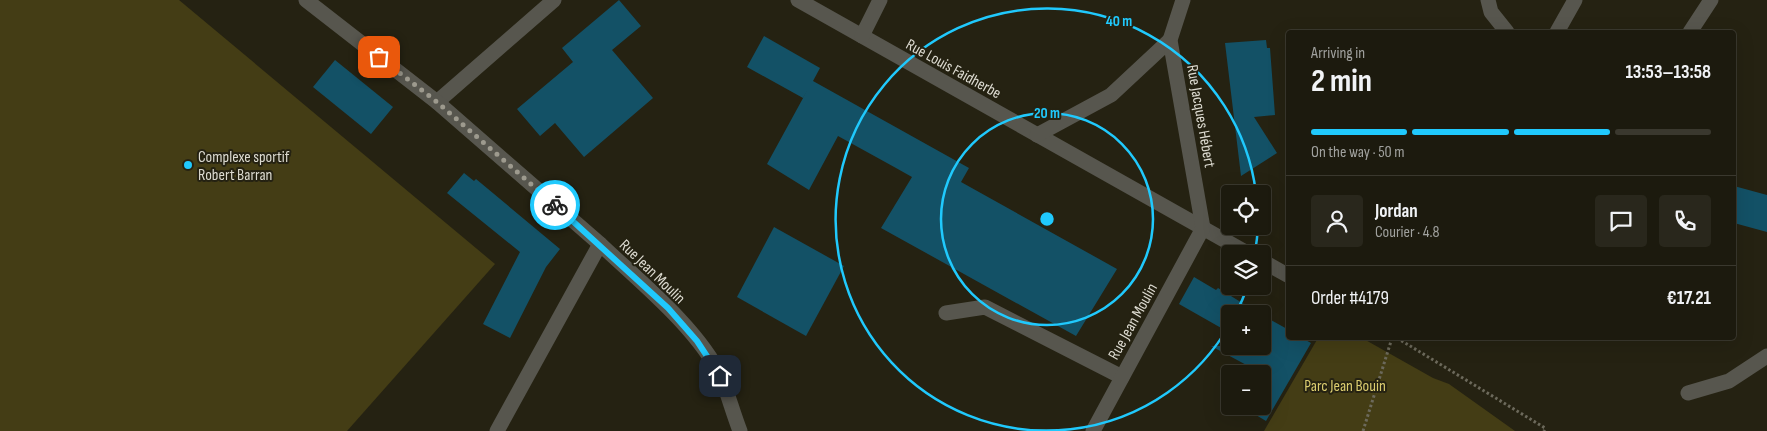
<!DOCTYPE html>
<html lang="en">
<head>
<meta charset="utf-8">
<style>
	:root { --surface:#1c1a0e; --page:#29271c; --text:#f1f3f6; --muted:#a0a19e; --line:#3a382e; --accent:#20c9fd }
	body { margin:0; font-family:"Sofia Sans Condensed",sans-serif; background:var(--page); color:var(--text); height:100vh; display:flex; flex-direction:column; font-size:19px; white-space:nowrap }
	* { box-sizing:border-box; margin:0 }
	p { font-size:16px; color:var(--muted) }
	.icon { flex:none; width:28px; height:28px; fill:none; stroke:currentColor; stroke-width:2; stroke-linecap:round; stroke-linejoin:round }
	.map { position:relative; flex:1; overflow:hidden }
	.drawer { position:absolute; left:1286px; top:30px; width:450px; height:310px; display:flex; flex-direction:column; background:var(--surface); border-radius:5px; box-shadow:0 5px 20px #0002,0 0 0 1px var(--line) }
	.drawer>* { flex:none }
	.buttons { position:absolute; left:1221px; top:185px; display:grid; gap:10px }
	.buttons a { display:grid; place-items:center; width:50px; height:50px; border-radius:5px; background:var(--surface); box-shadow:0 5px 20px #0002,0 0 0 1px var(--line); font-size:25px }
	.pin { position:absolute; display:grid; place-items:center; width:42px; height:42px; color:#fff; margin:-21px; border-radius:10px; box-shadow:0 2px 8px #0006 }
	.courier { position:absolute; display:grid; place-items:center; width:50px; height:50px; margin:-25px; border:4px solid #20c9fd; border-radius:50%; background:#fff; color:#222; box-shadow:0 1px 6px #0007 }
	.head em { font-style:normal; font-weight:700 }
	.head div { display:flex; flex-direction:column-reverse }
	.head { display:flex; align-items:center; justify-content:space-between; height:85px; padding:0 25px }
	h1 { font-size:32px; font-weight:700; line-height:38px }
	.bar { display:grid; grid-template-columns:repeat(4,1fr); gap:8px 5px; align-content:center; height:60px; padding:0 25px }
	.bar i { height:6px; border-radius:4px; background:var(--line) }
	.bar .selected { background:var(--accent) }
	.bar p { grid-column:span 4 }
	.line { display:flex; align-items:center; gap:12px; padding:0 25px; border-top:1px solid var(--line) }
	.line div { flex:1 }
	.round { display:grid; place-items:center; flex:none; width:52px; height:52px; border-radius:5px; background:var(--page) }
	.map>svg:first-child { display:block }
	.green { fill:#443d15 }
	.building { fill:#135166 }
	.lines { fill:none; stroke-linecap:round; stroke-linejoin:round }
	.path { stroke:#6c695b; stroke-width:3; stroke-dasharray:2.5 2.5; stroke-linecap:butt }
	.lane { stroke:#57564e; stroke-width:15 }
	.street { stroke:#57564e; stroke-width:15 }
	.done { stroke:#9d9a8e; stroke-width:5; stroke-dasharray:0 9 }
	.route { stroke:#20c9fd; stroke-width:6 }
	.ring { fill:none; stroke:#20c9fd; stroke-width:2.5 }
	.poi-dot { fill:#20c9fd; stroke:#252212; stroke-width:2 }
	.labels { text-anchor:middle; stroke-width:4; stroke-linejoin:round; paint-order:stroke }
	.street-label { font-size:16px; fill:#dddbd1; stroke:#252212 }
	.poi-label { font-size:16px; fill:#dddbd1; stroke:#252212; text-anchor:start }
	.park-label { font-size:16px; fill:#dccd6f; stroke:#252212 }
	.centre { fill:#20c9fd; stroke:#252212; stroke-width:2.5 }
	.ring-label { font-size:15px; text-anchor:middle; font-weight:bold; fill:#20c9fd; stroke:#252212; stroke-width:4; stroke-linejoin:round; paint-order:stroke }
</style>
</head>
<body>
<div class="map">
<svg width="1767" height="431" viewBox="0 0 1767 431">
	<rect width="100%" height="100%" fill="#252212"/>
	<g class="green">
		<polygon points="0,0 179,0 495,264 347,431 0,431"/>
		<polygon points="1318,338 1362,338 1433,378 1449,384 1515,431 1264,431"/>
	</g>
	<g class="building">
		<polygon points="619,0 641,26 612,50 653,98 584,157 555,123 540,136 517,109 573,62 562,48"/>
		<polygon points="764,36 820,68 813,81 969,168 961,182 1117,269 1076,336 881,228 912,177 896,168 838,136 809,190 767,164 808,89 803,98 747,67"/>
		<polygon points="1266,40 1267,48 1270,48 1275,115 1254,117 1277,153 1241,176 1225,43"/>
		<polygon points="335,60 393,107 371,134 313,87"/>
		<polygon points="464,173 474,181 476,179 560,249 546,267 510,338 483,324 520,252 447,193"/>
		<polygon points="1734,186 1767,195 1767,232 1734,223"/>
		<polygon points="774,227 844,266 806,336 737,297"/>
		<polygon points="1194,277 1216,290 1218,288 1260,314 1230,314 1230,333 1179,304"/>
		<polygon points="1262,315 1289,330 1289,338 1302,338 1311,343 1266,421 1241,406 1262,406 1262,374 1249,374 1252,368 1211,346 1262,346"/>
	</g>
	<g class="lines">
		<g class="path">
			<polyline points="1397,338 1545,428 1544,431"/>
			<polyline points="1363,431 1392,338"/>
		</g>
		<polyline class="lane" points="946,313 985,307 1122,377"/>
		<g class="street">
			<polyline points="306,0 437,102 554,0"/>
			<polyline points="798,0 1249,254"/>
			<polyline points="1488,0 1491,12 1507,32"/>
			<polyline points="1557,32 1575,0"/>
			<polyline points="1690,32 1711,0"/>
			<polyline points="862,36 880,0"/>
			<polyline points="437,102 600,244"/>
			<polyline points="1037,135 1111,95 1170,40"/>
			<polyline points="1262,261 1289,276"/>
			<polyline points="1688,393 1729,381 1767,356"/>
			<path d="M 497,431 L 600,244 C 638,280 699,329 721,377 C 728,394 733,413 740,431"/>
			<polyline points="1093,431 1203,228 1170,40 1183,0"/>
		</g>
	</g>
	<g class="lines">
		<polyline class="done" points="379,57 437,102 555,205"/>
		<polyline class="route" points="555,205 668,308 697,341 720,376"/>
	</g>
	<g class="ring">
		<circle cx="1047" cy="219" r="106"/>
		<path d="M1258 226A211 211 0 0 1 1255 252M1247 288A211 211 0 0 1 1236 313M1230 324A211 211 0 1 1 1256 193"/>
	</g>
	<circle class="poi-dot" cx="188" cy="165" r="5"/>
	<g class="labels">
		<g class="street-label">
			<text transform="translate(954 68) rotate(29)" y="6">Rue Louis Faidherbe</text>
			<text transform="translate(1202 116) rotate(80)" y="6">Rue Jacques Hébert</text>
			<text transform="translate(653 271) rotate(44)" y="6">Rue Jean Moulin</text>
			<text transform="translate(1132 321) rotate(-61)" y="6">Rue Jean Moulin</text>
		</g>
		<g class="poi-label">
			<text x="198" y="162">Complexe sportif<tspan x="198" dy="18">Robert Barran</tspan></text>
		</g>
		<g class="park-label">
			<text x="1345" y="391">Parc Jean Bouin</text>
		</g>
	</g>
	<circle cx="1047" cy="219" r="8" class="centre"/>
	<g class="ring-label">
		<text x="1119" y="26">40 m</text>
		<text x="1047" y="118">20 m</text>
	</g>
</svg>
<div class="buttons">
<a><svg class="icon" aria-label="locate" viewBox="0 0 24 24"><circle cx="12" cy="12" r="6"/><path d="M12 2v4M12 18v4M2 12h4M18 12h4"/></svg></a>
<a><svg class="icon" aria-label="layers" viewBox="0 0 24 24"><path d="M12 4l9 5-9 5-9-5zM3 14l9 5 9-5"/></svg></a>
<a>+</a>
<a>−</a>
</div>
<div class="pin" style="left:379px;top:57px;background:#ea580c"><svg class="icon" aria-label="bag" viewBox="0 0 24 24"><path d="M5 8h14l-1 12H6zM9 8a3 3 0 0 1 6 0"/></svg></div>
<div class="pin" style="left:720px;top:376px;background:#1f2937"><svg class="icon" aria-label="home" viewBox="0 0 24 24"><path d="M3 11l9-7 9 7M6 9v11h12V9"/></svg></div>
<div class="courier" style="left:555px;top:205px"><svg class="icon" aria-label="bike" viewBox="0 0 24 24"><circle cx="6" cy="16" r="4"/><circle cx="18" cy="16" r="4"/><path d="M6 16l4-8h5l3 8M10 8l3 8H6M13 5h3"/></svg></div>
<section class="drawer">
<div class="head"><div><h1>2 min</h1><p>Arriving in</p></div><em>13:53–13:58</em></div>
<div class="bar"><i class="selected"></i><i class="selected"></i><i class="selected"></i><i></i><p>On the way · 50 m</p></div>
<div class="line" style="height:90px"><a class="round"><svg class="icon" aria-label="person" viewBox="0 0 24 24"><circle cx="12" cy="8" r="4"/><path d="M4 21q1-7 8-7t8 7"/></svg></a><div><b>Jordan</b><p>Courier · 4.8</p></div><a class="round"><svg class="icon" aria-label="chat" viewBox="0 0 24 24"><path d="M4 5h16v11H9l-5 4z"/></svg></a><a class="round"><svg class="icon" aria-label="phone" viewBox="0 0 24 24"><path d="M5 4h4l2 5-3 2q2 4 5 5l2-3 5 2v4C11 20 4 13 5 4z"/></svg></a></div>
<div class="line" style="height:65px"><div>Order #4179</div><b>€17.21</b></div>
</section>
</div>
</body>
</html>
